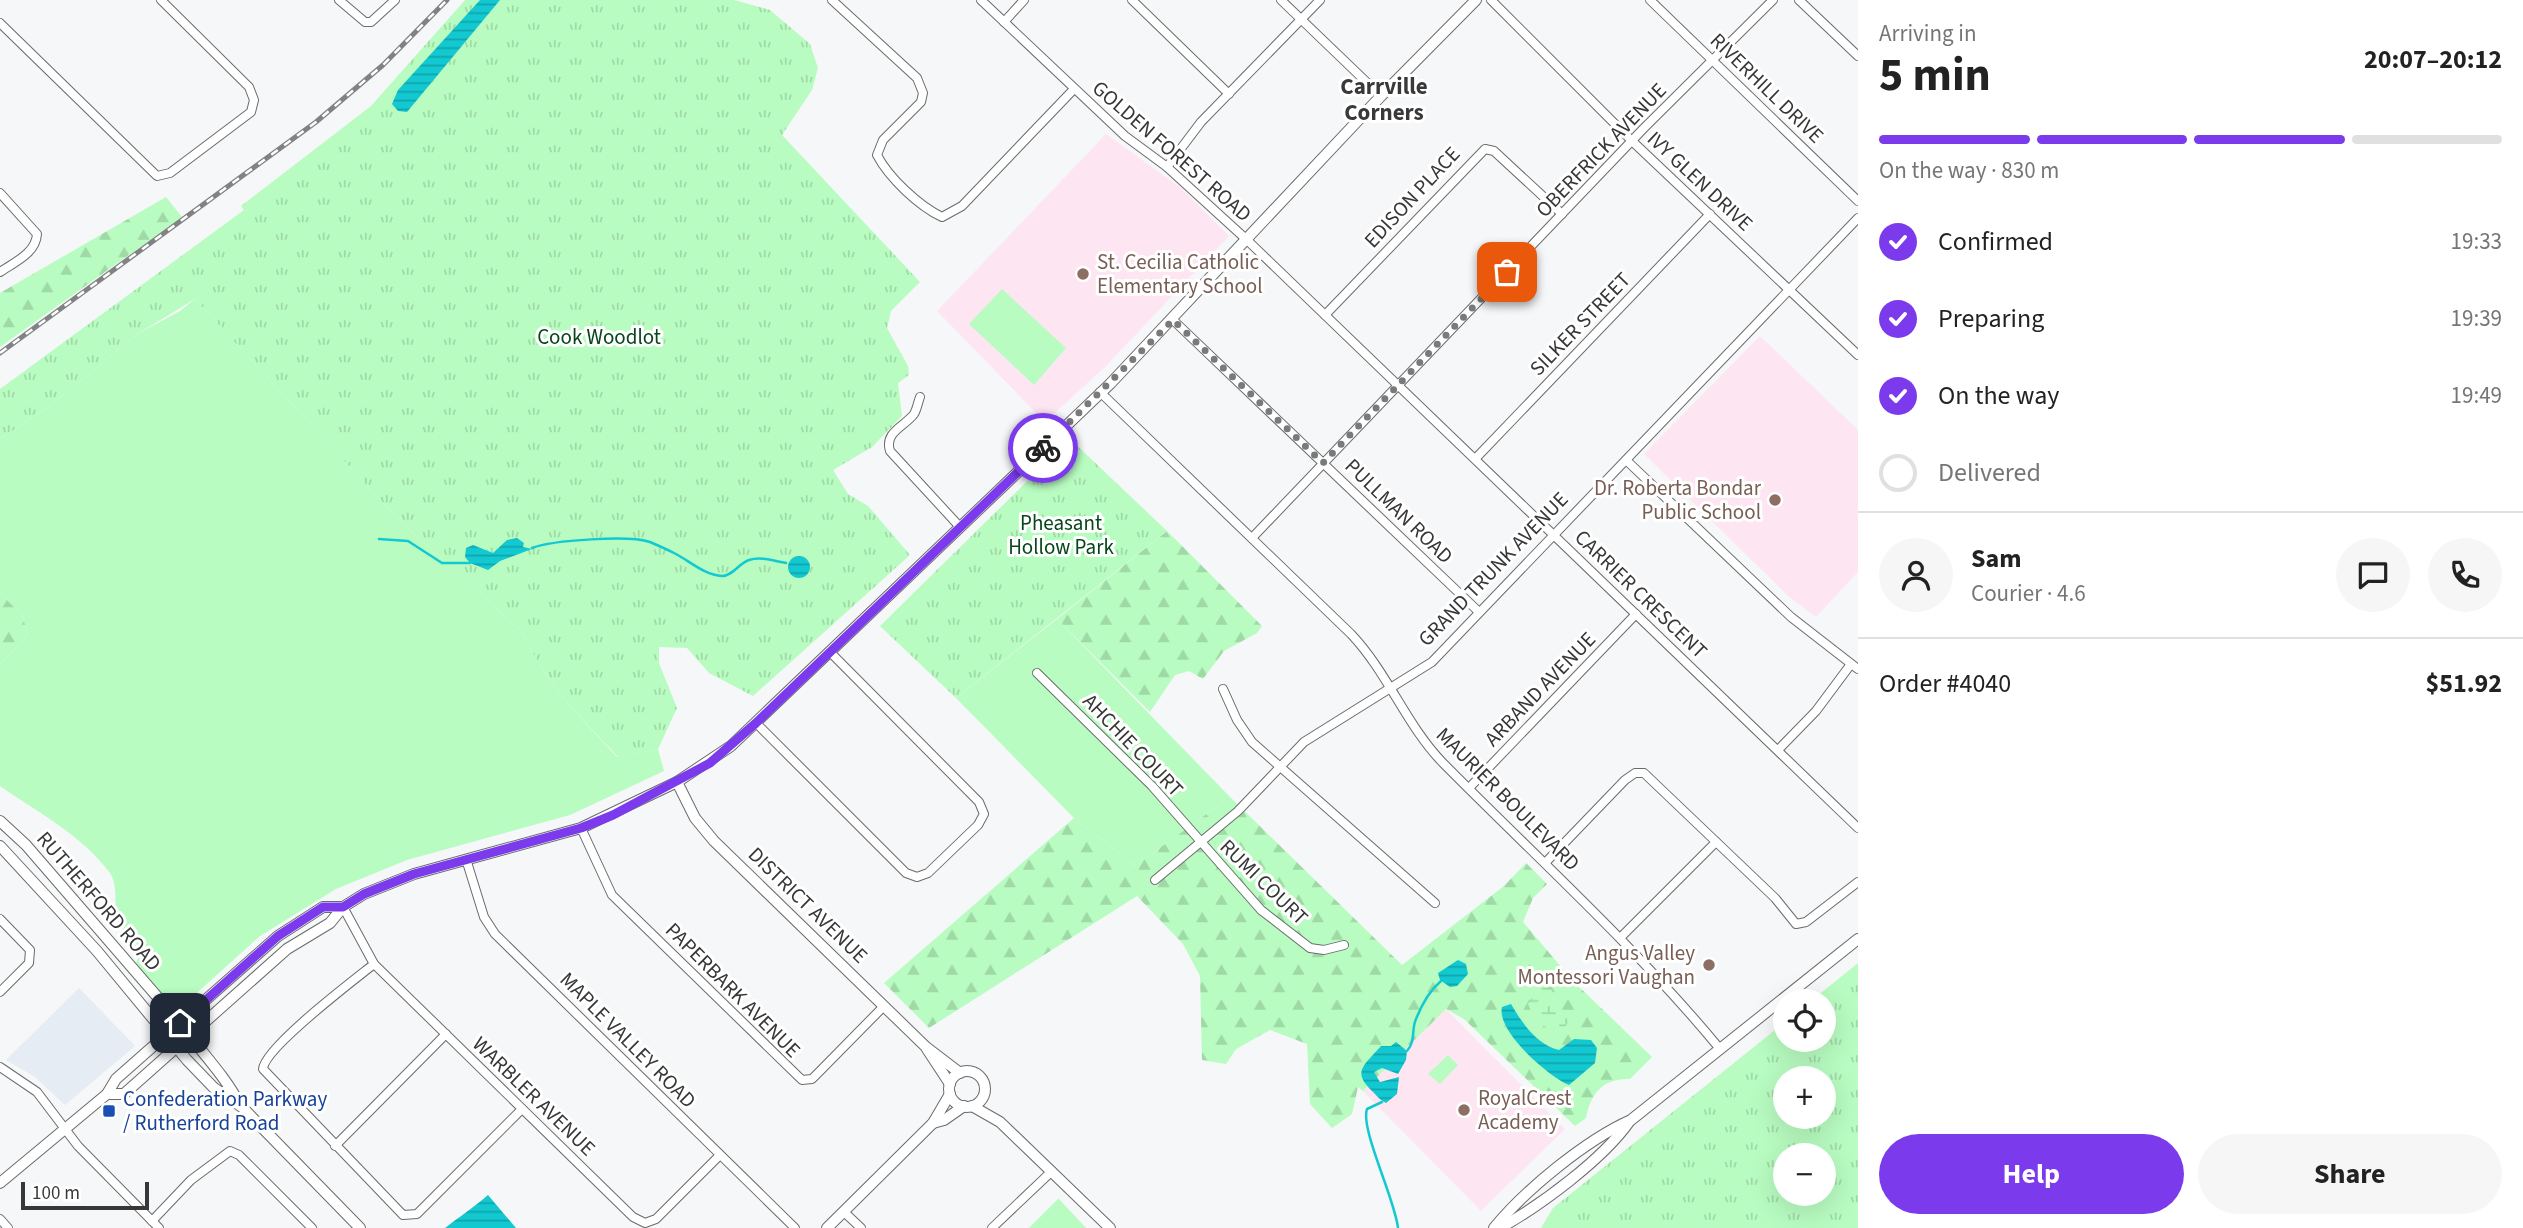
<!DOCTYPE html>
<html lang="en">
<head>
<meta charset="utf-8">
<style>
	:root { --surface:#fff; --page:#f6f6f6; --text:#222; --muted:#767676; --line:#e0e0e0; --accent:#7c3aed }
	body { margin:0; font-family:"Source Sans 3",sans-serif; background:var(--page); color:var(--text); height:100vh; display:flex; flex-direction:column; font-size:26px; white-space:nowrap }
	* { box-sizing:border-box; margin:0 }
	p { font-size:23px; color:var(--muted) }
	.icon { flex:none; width:38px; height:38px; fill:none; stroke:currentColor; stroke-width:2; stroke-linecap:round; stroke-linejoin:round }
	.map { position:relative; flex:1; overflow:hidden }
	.side { display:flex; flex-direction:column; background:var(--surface); width:665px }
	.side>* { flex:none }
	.buttons { position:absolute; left:1773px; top:989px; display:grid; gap:14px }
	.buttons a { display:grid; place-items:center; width:63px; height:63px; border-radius:50%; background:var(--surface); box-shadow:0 7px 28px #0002; font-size:35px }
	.scale { position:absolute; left:21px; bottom:18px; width:128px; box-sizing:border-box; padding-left:7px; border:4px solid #373737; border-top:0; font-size:19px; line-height:24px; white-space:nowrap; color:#373737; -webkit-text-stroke:5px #fff; paint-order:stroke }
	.pin { position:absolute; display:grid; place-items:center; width:60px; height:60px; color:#fff; margin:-30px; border-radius:14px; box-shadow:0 4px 10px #0006 }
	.courier { position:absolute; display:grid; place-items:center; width:70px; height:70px; margin:-35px; border:5px solid #7c3aed; border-radius:50%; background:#fff; color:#222; box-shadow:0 2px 9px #0007 }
	.headline em { font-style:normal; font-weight:700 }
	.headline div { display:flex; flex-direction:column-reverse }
	.headline { display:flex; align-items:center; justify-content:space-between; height:119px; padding:0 21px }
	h1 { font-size:46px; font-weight:700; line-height:52px }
	.bar { display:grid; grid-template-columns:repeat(4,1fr); gap:10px 7px; align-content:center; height:84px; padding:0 21px }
	.bar i { height:9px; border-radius:5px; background:var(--line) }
	.bar .on { background:var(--accent) }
	.bar p { grid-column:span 4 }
	.line { display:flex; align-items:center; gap:18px; padding:0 21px; border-top:2px solid var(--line) }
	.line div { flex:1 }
	.round { display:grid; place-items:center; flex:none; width:74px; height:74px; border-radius:37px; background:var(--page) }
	ol { padding:0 21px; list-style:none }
	li { display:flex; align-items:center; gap:21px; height:77px }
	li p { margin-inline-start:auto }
	li .icon { padding:7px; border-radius:50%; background:var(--accent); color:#fff; stroke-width:4 }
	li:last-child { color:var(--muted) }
	li i { width:38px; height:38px; border:4px solid var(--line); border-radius:50% }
	.button { display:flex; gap:14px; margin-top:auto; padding:14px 21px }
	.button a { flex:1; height:80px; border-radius:42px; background:var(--accent); color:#fff; font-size:28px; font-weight:700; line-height:80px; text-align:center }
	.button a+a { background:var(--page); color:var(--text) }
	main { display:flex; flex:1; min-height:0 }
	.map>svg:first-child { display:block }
	.built { fill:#e6ecf4 }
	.education { fill:#fde6f2 }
	.grass { fill:#b8fcc1 }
	.forest { fill:url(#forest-firs) }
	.wetland { fill:url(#wetland-marsh) }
	.park { fill:url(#park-tufts); fill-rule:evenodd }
	.water { fill:url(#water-rules) }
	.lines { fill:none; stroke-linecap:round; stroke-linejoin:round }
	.stream { stroke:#12c9d2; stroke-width:2.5 }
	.street-casing { stroke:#6a6b6c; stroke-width:10 }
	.secondary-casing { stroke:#6a6b6c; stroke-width:12 }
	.street { stroke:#fff; stroke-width:8 }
	.secondary { stroke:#fff; stroke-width:10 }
	.rail-casing { stroke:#818282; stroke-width:5 }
	.rail { stroke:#fff; stroke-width:2.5; stroke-dasharray:8; stroke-linecap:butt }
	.done { stroke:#7a7a7b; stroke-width:7; stroke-dasharray:0 12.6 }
	.route { stroke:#7c3aed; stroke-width:9 }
	.education-dot { fill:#8d6e63; stroke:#fff; stroke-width:2.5 }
	.transit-dot { fill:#1a4fb4; stroke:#fff; stroke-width:2.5 }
	.labels { text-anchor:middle; stroke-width:6; stroke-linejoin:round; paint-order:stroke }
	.street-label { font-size:21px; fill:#373737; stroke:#fff }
	.education-label { font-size:21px; fill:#785e54; stroke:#fff; text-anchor:start }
	.park-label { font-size:21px; fill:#06461a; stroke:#fff }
	.transit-label { font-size:21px; fill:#164399; stroke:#fff; text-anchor:start }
	.neighbourhood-label { font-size:23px; font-weight:bold; fill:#39393a; stroke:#fff }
</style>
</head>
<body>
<main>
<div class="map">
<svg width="1858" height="1228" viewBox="0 0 1858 1228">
	<defs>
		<pattern id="forest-firs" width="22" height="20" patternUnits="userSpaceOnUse" patternTransform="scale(1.75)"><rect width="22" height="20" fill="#b8fcc1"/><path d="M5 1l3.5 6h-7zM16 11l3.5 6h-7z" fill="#9fd9a6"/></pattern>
		<pattern id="wetland-marsh" width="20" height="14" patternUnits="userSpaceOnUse" patternTransform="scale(1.75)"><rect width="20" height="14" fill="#b8fcc1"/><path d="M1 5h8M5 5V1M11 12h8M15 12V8" fill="none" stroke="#9fd9a6"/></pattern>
		<pattern id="park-tufts" width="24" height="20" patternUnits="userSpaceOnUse" patternTransform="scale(1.75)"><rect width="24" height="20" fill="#b8fcc1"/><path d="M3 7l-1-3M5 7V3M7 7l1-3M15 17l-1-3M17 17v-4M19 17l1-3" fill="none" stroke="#9fd9a6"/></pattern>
		<pattern id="water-rules" width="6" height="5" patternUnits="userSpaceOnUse" patternTransform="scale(1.75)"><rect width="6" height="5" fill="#12c9d2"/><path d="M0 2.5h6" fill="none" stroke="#12a4ab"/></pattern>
	</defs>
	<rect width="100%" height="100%" fill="#f6f7f8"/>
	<polygon class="built" points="79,988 135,1046 65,1105 35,1077 6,1060"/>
	<g class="education">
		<polygon points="1106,134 1181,188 1229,236 1105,367 1045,422 937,311"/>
		<polygon points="1760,336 1858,430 1858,572 1816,617 1788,596 1644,454"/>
		<polygon points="1446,1009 1565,1129 1481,1211 1363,1091"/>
	</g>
	<g class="grass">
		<polygon points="1002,289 1066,348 1034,385 969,324"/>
		<path d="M 195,299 L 398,519 L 520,630 L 544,672 L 568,704 L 617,757 L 658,749 L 664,771 L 570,815 L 407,860 L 336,889 L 260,936 L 189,1000 L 183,999 L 182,996 L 179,999 L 151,996 L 124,968 L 135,966 L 141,950 C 135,940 122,932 118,921 C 113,905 119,887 110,873 C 83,836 36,811 0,786 L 0,665 L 28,634 L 22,615 L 0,593 L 0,439 L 48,407 L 139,333 L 180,311 Z"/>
		<polygon points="1057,619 1230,797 1135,866 1074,818 956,698"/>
		<polygon points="1448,1055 1458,1065 1440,1084 1428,1074"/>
		<polygon points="1058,1198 1086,1228 1029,1228 1058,1199"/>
	</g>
	<g class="forest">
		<polygon points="166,197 182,217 0,347 0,293"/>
		<polygon points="1167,531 1262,626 1257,633 1224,651 1203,679 1189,671 1175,675 1150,712 1057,619"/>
		<polygon points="0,593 22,615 28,634 0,665"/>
		<path d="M 1230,797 L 1402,965 L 1504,886 L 1526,863 L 1547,884 L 1533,898 L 1523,922 L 1574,982 L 1652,1057 L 1630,1079 C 1603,1078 1591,1093 1586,1118 L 1575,1126 L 1464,1019 L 1446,1009 L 1363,1091 L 1358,1087 L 1352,1114 L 1332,1128 L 1310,1104 L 1307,1044 L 1270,1030 L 1236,1049 L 1226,1064 L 1202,1060 L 1200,976 L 1183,944 L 1137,896 L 929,1028 L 884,983 L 1074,818 L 1135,866 Z"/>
	</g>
	<path class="wetland" d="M 1547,982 L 1569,1022 L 1562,1030 C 1544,1031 1534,1020 1528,1004 L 1541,984 Z"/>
	<g class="park">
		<polygon points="465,0 734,0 770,10 810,44 818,68 812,90 782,135 920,282 891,311 887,328 908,366 909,375 898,383 902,416 872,447 833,470 848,494 868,506 910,555 753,696 709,673 687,648 659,647 659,663 677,708 658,749 618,757 568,704 544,672 520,630 398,519 195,299 139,333 48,407 0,439 0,389 244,210 241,206 371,106"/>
		<polygon points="1070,439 1167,531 956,698 880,626"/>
		<path d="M 1858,963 L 1858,1228 L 1541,1228 L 1553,1208 L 1785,1022 L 1785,1040 L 1824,1040 L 1824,1001 L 1811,1001 ZM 1785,1078 L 1824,1078 L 1824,1116 L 1785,1116 ZM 1785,1155 L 1824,1155 L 1824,1194 L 1785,1194 Z"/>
	</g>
	<g class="water">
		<polygon points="480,0 500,0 407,112 398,111 392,104 398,90"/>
		<polygon points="517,538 524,543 523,547 532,549 500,561 488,570 470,563 465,557 466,548 473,545 493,553 507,540"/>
		<circle cx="799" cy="567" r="11"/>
		<polygon points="1458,960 1466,964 1468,974 1457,986 1450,987 1440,980 1438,973"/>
		<path d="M 1511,1004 C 1522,1023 1537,1045 1559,1050 L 1574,1039 L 1591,1040 L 1597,1048 L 1595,1063 L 1569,1085 C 1548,1076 1496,1031 1502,1007 Z"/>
		<path d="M 1396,1042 L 1407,1051 L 1406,1060 L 1398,1074 L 1382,1068 L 1374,1072 L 1380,1082 L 1399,1077 L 1397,1094 L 1386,1103 C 1380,1100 1377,1096 1373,1092 C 1351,1071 1364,1066 1381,1046 L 1391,1046 Z"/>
		<path d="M 488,1195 L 516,1228 L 445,1228 C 459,1217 473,1208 488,1195 Z"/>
	</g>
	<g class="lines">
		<g class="stream">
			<polyline points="379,539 408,541 442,563 470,563"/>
			<path d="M 532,548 C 553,540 629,535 650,542 C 657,545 666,549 674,553 C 690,561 704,575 722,576 C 733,576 739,563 749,560 C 761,556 774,561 786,563"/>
			<path d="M 1407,1051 C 1416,1041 1411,1030 1416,1019 C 1422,1004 1429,991 1441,981"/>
			<path d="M 1382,1102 L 1367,1109 C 1360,1129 1395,1199 1398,1228"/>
		</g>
		<g class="street-casing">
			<g id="street">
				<polyline points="339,0 365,22 371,22 395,0"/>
				<path d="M 832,0 L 917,78 L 923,93 L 921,102 L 883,140 L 877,155 C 889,178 919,206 942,217 L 962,206 L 1074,89"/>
				<polyline points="981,0 1125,136 1167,167 1247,240 1858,828"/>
				<polyline points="1132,0 1229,94"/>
				<polyline points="1281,0 1381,96"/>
				<polyline points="1491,0 1632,141 1858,355"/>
				<polyline points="1650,0 1858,201"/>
				<polyline points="1799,0 1858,56"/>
				<polyline points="1004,22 1024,0"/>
				<polyline points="0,23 157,176 170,173 251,112 254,100 249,87 161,0"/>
				<polyline points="1167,167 1201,122 1320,0"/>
				<path d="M 0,193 L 37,234 C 36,253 15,262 0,272"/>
				<polyline points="1325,315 1485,149 1494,151 1562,214"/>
				<polyline points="1173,320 1479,612"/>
				<path d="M 1100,392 L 1351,634 C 1388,673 1406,725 1443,763 C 1537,858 1635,946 1720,1049"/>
				<path d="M 920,397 C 918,402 917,409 914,414 C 904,427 884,432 890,451 L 960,527"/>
				<polyline points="1476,458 1710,214"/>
				<polyline points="1626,460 1791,617 1858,669"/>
				<polyline points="1252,538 1644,128 1773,0"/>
				<polyline points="1037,673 1152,786 1261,910 1310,948 1324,950 1344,945"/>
				<polyline points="1223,689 1237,720 1252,742 1435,903"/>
				<polyline points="756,723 906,873 917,877 928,873 978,825 984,814 979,802 830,652"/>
				<polyline points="1778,750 1816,711 1851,664"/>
				<polyline points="1470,787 1636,614"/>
				<polyline points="581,828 612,895 802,1080 812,1079 820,1071 884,1006"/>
				<polyline points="466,859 484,917 495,934 795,1228"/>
				<polyline points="1546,862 1625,780 1635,773 1644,773 1775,898 1796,924 1806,922 1858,882"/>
				<polyline points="1155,880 1238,811 1304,742 1432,662 1858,218"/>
				<polyline points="343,907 374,964 633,1217 645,1223 656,1219 720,1155"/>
				<polyline points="0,919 30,950 29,963 0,992"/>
				<polyline points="1621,937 1716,842"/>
				<path d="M 374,964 C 354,980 264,1048 263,1069 L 403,1215 L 417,1214 L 522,1109"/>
				<polyline points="0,1067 37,1092 78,1146 159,1228"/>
				<polyline points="335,1146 446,1034"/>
				<polyline points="844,1212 861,1228"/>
				<polyline points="0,1219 8,1228"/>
				<polyline points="152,1221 191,1180 230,1151 239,1155 312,1228"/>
				<polyline points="992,1228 1052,1171"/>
			</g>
		</g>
		<g class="secondary-casing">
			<g id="secondary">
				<polyline points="677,782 695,818 714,841 926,1047 960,1073"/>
				<path d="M 0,821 L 26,845 L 180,1023 C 200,1051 224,1074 240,1105"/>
				<polyline points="0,846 97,951 187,1060 214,1088 242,1107 360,1228"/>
				<polyline points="927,1049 950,1084"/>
				<circle cx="967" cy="1089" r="18"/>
				<polyline points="107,1094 124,1094 287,949 330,923 343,907 364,894 414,874 581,828 677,782 731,746 1110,384 1381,96 1476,0"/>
				<polyline points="972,1106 1000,1122 1110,1228"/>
				<polyline points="933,1123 944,1120 964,1106"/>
				<polyline points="0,1183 107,1094 116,1079 278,936 323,907 343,907"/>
				<polyline points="827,1228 933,1123 950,1094"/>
				<path d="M 1494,1228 C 1525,1190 1586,1140 1631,1120 L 1858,939"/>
				<path d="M 1500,1228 C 1541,1205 1603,1159 1629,1122"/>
			</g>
		</g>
		<use href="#street" class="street"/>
		<use href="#secondary" class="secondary"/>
		<g class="rail-casing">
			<polyline id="rail" points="0,353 316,122 383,65 447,0"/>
		</g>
		<use href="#rail" class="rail"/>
	</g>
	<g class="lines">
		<polyline class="done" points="1043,448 1173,320 1323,463 1507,272"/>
		<polyline class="route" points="180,1023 278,936 323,907 343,907 364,894 414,874 581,828 613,815 710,763 756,723 1043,448"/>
	</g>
	<g class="education-dot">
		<circle cx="1083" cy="274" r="7"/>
		<circle cx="1775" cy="500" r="7"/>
		<circle cx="1709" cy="965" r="7"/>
		<circle cx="1464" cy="1110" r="7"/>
	</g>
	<rect class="transit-dot" x="102" y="1104" width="14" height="14" rx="3.5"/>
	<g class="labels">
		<g class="street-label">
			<text transform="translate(1767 88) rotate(44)" y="7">RIVERHILL DRIVE</text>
			<text transform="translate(1601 150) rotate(-46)" y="7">OBERFRICK AVENUE</text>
			<text transform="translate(1172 151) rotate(41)" y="7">GOLDEN FOREST ROAD</text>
			<text transform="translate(1700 181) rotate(43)" y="7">IVY GLEN DRIVE</text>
			<text transform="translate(1412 197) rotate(-47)" y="7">EDISON PLACE</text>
			<text transform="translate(1580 324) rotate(-46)" y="7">SILKER STREET</text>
			<text transform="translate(1399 511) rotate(44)" y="7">PULLMAN ROAD</text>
			<text transform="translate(1493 569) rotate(-46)" y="7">GRAND TRUNK AVENUE</text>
			<text transform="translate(1641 594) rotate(44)" y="7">CARRIER CRESCENT</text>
			<text transform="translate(1540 689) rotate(-46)" y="7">ARBAND AVENUE</text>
			<text transform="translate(1133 745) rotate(46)" y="7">AHCHIE COURT</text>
			<text transform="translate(1508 799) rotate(45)" y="7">MAURIER BOULEVARD</text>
			<text transform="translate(1264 882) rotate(44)" y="7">RUMI COURT</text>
			<text transform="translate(99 901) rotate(49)" y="7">RUTHERFORD ROAD</text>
			<text transform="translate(808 905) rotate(44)" y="7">DISTRICT AVENUE</text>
			<text transform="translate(733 990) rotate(45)" y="7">PAPERBARK AVENUE</text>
			<text transform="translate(628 1040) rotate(45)" y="7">MAPLE VALLEY ROAD</text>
			<text transform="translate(534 1096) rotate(44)" y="7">WARBLER AVENUE</text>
		</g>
		<g class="education-label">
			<text x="1097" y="269">St. Cecilia Catholic<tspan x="1097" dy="24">Elementary School</tspan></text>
			<text x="1761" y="495" text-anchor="end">Dr. Roberta Bondar<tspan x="1761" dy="24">Public School</tspan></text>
			<text x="1695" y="960" text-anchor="end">Angus Valley<tspan x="1695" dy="24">Montessori Vaughan</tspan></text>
			<text x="1478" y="1105">RoyalCrest<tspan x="1478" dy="24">Academy</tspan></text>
		</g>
		<g class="park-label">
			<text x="599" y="344">Cook Woodlot</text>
			<text x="1061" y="530">Pheasant<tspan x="1061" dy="24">Hollow Park</tspan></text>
		</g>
		<g class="transit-label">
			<text x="123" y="1106">Confederation Parkway<tspan x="123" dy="24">/ Rutherford Road</tspan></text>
		</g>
		<g class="neighbourhood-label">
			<text x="1384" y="94">Carrville<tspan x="1384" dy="26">Corners</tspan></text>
		</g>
	</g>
</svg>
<div class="buttons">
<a><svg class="icon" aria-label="locate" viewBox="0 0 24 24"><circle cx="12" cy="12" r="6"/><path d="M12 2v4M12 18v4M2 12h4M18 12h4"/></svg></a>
<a>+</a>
<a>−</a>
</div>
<div class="scale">100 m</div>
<div class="pin" style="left:1507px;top:272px;background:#ea580c"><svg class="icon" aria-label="bag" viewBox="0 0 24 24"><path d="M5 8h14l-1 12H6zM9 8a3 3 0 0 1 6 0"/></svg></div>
<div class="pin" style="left:180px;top:1023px;background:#1f2937"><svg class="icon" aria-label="home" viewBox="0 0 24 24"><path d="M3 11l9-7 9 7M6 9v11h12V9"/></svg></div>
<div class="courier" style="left:1043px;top:448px"><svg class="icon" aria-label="bike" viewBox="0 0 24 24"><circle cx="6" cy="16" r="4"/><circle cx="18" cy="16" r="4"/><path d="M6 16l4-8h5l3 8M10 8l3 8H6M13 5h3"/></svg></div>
</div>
<section class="side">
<div class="headline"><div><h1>5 min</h1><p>Arriving in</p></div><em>20:07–20:12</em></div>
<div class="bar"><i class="on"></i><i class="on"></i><i class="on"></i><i></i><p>On the way · 830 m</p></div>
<ol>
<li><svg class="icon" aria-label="check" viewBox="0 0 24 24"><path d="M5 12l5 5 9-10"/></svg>Confirmed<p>19:33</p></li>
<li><svg class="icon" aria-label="check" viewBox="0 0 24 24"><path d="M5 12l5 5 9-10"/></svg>Preparing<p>19:39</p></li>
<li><svg class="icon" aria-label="check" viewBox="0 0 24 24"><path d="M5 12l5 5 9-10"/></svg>On the way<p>19:49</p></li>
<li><i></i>Delivered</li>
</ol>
<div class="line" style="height:126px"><a class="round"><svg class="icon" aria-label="person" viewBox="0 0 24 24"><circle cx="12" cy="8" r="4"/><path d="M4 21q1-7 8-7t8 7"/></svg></a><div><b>Sam</b><p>Courier · 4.6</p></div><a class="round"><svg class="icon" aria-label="chat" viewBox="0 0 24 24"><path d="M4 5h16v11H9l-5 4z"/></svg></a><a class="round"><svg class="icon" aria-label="phone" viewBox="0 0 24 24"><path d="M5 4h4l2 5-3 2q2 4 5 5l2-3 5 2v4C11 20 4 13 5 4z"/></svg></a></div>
<div class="line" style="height:91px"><div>Order #4040</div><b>$51.92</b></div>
<div class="button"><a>Help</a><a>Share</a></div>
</section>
</main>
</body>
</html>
